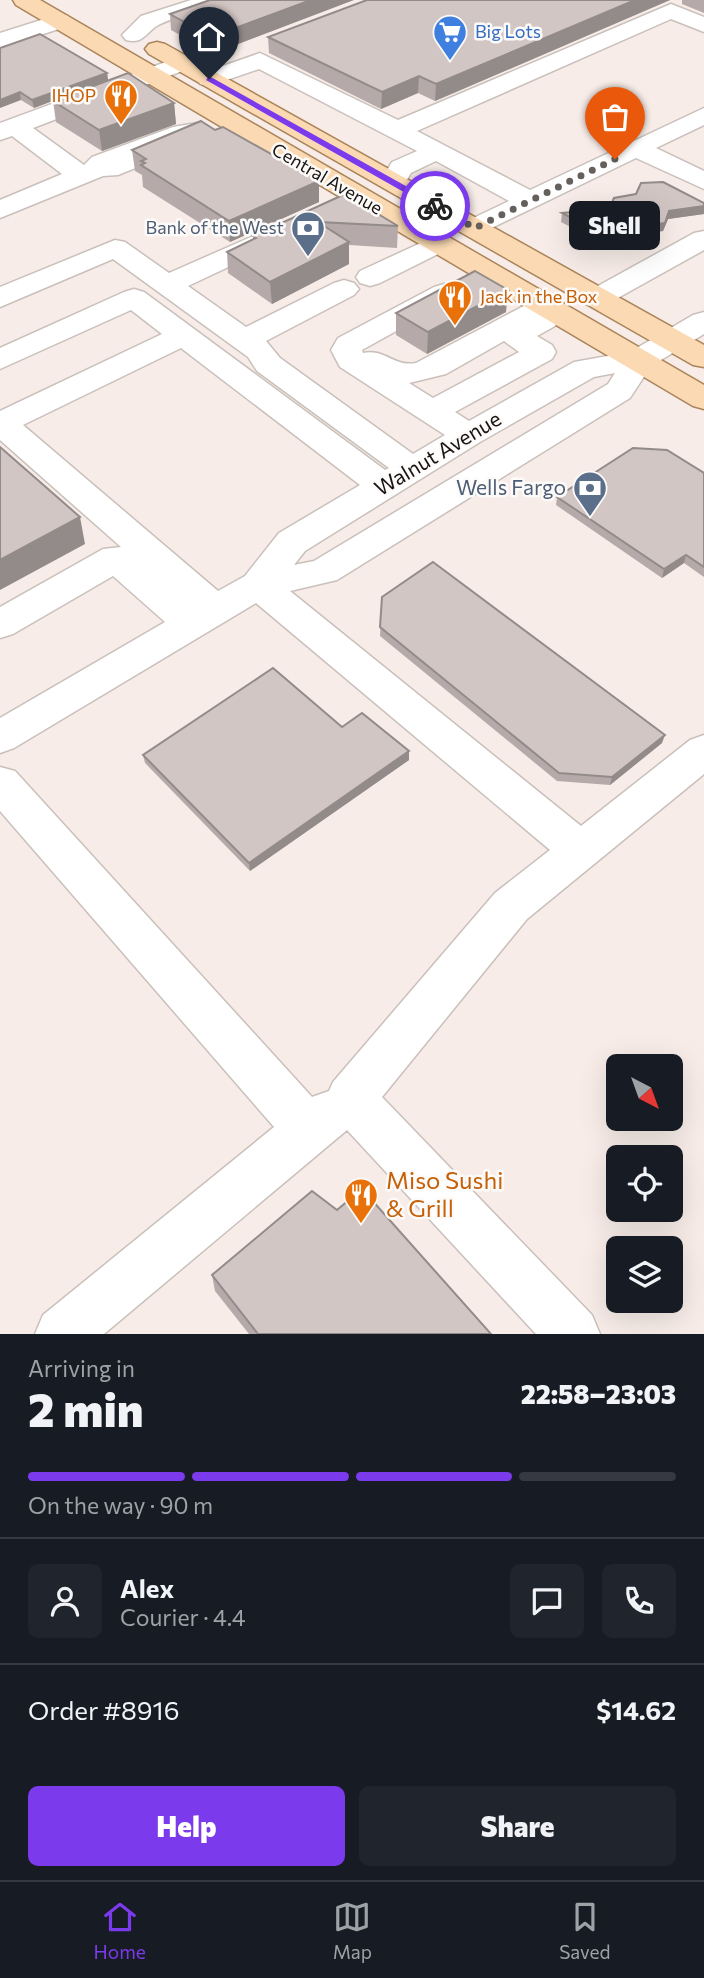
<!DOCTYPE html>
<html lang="en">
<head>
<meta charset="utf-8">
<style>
	:root { --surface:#171b24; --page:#20242c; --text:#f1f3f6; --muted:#9ea1a6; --line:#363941; --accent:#7c3aed }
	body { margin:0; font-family:Commissioner,sans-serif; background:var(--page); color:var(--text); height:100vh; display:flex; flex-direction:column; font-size:26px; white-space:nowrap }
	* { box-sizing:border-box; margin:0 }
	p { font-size:23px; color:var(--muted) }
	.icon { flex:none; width:38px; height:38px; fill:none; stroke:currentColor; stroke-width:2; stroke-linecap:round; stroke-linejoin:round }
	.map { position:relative; height:1334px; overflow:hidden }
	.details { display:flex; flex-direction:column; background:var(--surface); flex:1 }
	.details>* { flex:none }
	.needle { width:46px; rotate:139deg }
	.tools { position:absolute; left:606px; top:1054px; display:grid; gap:14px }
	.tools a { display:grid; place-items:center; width:77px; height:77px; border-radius:10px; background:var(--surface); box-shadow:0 7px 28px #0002; font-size:35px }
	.pin { position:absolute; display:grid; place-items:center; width:60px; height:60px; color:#fff; margin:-72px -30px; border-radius:50% 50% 50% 0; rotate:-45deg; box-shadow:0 0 7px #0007 }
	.pin .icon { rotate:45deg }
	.courier { position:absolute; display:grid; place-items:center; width:70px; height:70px; margin:-35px; border:5px solid #7c3aed; border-radius:50%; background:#fff; color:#222; box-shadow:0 2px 9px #0007 }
	.bubble { position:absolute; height:49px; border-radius:10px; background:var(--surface); box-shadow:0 7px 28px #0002; font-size:23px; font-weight:800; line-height:49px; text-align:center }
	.summary em { font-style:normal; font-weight:800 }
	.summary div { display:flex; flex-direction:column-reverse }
	.summary { display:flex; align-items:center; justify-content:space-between; height:119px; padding:0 28px }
	h1 { font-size:46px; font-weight:800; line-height:52px }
	.bar { display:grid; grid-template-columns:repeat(4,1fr); gap:10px 7px; align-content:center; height:84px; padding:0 28px }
	.bar i { height:9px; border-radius:5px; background:var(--line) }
	.bar .on { background:var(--accent) }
	.bar p { grid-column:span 4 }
	.line { display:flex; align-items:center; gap:18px; padding:0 28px; border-top:2px solid var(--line) }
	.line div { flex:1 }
	.round { display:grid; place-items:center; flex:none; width:74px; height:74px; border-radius:10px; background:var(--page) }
	.cta { display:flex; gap:14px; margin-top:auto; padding:14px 28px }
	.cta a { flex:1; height:80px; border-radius:10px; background:var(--accent); color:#fff; font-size:28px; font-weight:800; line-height:80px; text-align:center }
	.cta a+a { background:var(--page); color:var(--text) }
	.dock { display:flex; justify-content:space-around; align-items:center; height:98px; border-top:2px solid var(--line); background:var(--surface); font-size:19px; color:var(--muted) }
	.dock a { display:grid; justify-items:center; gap:4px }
	.dock .on { color:var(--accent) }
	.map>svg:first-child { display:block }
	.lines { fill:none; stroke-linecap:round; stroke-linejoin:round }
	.minor-casing { stroke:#cac0bb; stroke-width:3 }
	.major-casing { stroke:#aa845a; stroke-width:3 }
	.minor { fill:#fff; fill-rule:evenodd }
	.major { fill:#fbdab3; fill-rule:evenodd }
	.wall { fill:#b5aaa9 }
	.shaded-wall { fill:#938b89 }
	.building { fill:#d2c6c4; stroke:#938b89; stroke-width:2 }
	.route { fill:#7c3aed }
	.done { stroke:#66605d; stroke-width:7; stroke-dasharray:0 12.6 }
	.labels { text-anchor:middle; stroke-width:5; stroke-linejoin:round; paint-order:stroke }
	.far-shop-label { font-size:18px; fill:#366cbe; stroke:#fdfbfa; text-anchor:start }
	.far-food-label { font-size:18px; fill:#c56008; stroke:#fdfbfa; text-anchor:end }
	.far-street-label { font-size:18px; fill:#181412; stroke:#fdfbfa }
	.far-service-label { font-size:18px; fill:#4e5e75; stroke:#fdfbfa; text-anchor:end }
	.street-label { font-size:21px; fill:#181412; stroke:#fdfbfa }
	.service-label { font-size:21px; fill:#4e5e75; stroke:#fdfbfa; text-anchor:end }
	.near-food-label { font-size:24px; fill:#c56008; stroke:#fdfbfa; text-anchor:start }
</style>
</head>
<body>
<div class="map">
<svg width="704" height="1334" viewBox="0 0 704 1334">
	<rect width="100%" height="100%" fill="#f7ece7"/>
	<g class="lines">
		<g class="minor-casing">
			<g id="minor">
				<path d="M 191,0 L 224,0 L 221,5 C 203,11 170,17 155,27 C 144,36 141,44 126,40 L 122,35 L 141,16 Z"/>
				<polygon points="671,4 704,17 704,32 671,19 417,131 530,190 704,108 704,125 656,148 704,171 704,189 636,158 475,236 465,234 461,228 465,222 509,201 436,161 411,173 402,188 393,190 384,188 380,182 392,162 417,151 259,69 209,86 200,84 197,79 200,74 260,53 398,120"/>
				<polygon points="60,14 68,16 71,21 68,26 0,48 0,33"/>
				<polygon points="182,56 190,58 194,63 190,68 33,128 84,165 92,157 173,127 197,123 206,126 210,131 199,142 118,175 103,176 0,218 0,200 62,174 12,136 0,140 0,123"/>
				<path d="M 276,226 L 286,228 L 290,234 L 286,240 L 188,286 L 246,327 L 334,283 L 344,280 L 354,283 L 359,289 L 354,295 L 266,341 L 280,358 L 413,454 L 445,435 L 340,367 L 331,350 L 338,338 L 434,287 L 444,284 L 454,287 L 459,293 L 454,299 L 362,350 L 363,353 C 385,348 393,367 416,363 L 535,300 L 545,297 L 555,300 L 560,306 L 554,313 L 559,320 L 555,326 L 537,336 L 552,345 L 556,352 L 552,359 L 455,412 L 469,421 L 574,362 L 630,352 L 693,315 L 704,312 L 704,334 L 651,366 L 630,398 L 337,580 L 290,591 L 581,826 L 690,740 L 704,735 L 704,774 L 527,919 L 382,1097 L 592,1315 L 600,1334 L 536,1334 L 347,1130 L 104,1334 L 35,1334 L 43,1315 L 274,1127 L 0,811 L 0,767 L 15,771 L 312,1097 L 329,1091 L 333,1082 L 495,893 L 550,850 L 256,603 L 14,748 L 0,753 L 0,718 L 165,622 L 113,576 L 13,634 L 0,638 L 0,607 L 103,549 L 121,547 L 0,440 L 0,411 L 162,334 L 131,310 L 0,369 L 0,348 L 124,292 L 134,289 L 144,292 L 385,470 L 389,468 L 257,371 L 248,357 L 113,259 L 0,307 L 0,287 L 115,240 L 125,242 L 169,273 ZM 504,341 L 519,352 L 433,398 L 409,383 L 446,374 ZM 181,348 L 360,485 L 279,533 L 245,576 L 218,591 L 23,425 ZM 615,373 L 608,384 L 314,561 L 294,565 L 305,551 L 480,442 L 594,377 Z"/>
				<polygon points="704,231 704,250 607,304 597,307 587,304 582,298 587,292 694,233"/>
				<polygon points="438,235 448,237 452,243 448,249 380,283 370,286 360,283 356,277 360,271"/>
			</g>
		</g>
		<g class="major-casing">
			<g id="major">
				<polygon points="13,0 40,0 704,385 704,409 693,406 16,5"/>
				<polygon points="157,42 165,44 704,345 704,367 693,365 149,54 145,49 149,44"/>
			</g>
		</g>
		<use href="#minor" class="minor"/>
		<use href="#major" class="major"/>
	</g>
	<g class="wall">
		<polygon points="210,0 220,51 216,55 171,30 170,14"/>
		<polygon points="367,0 670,0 435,101 418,93 381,109 269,53 268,37"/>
		<polygon points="682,0 704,0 704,13 682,4"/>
		<polygon points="0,48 107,73 108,80 34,108 21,100"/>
		<polygon points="53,101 174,103 176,124 102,151 56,122"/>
		<polygon points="215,130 319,181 319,202 230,242 143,187 142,175 135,171 132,150"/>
		<polygon points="345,194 398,226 397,248 349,245 349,264 272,304 228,273 227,252 253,240 253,236"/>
		<polygon points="704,203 704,214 668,219 663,231 641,234 636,247 614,250 561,222 562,213"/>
		<polygon points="506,312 427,354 396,335 396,313"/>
		<polygon points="704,473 704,577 684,563 662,578 556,505 557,497"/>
		<polygon points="382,597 662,743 610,785 557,781 380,636"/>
		<polygon points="342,727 409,751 409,760 250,871 145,763 143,755"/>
		<polygon points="212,1275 491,1334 249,1334 215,1291"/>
	</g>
	<g class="shaded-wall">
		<polygon points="311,0 354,0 220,51 216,55 215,39 219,34"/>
		<polygon points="635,0 670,0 435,101 436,84"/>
		<polygon points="107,73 108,80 34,108 32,100"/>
		<polygon points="419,76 418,93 381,109 382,92"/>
		<polygon points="20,92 21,100 0,108 0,100"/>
		<polygon points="174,103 176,124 102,151 99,130"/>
		<polygon points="319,181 319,202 230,242 229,221"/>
		<polygon points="704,206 704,214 668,219 663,231 641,234 636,247 614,250 616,241 669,211"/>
		<polygon points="349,242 349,264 272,304 270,282"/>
		<polygon points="508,290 506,312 427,354 428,332"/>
		<polygon points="80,517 85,544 0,590 0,560"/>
		<polygon points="686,555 684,563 662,578 664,569"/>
		<polygon points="665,735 662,743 610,785 612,777"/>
		<polygon points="409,751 409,760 250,871 249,863"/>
	</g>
	<g class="building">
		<polygon points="210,0 311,0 219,34 215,39 170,14"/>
		<polygon points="367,0 635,0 436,84 419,76 382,92 268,37"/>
		<polygon points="40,34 107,73 32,100 20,92 0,100 0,48"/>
		<polygon points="128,73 174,103 99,130 53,101"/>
		<polygon points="201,121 215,130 223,127 319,181 229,221 141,165 145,163 141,161 146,159 132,150"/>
		<polygon points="663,182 704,203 704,206 669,211 665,223 642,226 637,238 616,241 562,213 609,209 614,198 636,194 641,183"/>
		<polygon points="345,194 398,226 318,222 349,242 270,282 227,252 256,238 253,236"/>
		<polygon points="475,271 508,290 428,332 396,313"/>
		<polygon points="0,447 80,517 0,560"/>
		<polygon points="633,448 667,450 704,473 704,567 686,555 664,569 557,497"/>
		<polygon points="433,562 665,735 612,777 559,773 380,627 382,597"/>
		<polygon points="273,668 342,727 362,713 409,751 249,863 143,755"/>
		<polygon points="362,1189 491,1334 258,1334 212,1275 312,1191 337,1210"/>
	</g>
	<polygon class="route" points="209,76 438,204 439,206 432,208 206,80"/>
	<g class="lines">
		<polyline class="done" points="435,206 475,228 615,159"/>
	</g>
	<defs>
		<g id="supermarket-pin" transform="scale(1.75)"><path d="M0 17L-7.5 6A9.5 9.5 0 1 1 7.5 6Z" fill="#3f7fe0" stroke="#fdfbfa"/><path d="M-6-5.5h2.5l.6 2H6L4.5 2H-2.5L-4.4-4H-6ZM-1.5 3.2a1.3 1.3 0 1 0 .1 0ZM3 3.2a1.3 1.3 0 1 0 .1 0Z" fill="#fff"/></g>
		<g id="restaurant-pin" transform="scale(1.75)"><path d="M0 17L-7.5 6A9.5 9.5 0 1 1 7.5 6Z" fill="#e8710a" stroke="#fdfbfa"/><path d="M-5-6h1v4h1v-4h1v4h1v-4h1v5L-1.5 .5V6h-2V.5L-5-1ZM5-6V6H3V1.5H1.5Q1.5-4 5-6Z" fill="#fff"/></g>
		<g id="bank-pin" transform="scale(1.75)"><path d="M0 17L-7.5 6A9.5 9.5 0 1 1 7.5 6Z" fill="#5c6f8a" stroke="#fdfbfa"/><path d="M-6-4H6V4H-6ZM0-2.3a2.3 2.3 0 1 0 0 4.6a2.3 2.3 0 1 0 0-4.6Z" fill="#fff"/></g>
	</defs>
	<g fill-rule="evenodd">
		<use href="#supermarket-pin" x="450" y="32"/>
		<use href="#restaurant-pin" x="121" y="96"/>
		<use href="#bank-pin" x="308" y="228"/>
		<use href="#restaurant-pin" x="455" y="297"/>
		<use href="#bank-pin" x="590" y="488"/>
		<use href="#restaurant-pin" x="361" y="1195"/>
	</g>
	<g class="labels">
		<g class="far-shop-label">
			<text x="475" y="38">Big Lots</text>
		</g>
		<g class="far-food-label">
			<text x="96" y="102">IHOP</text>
			<text x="480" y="303" text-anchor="start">Jack in the Box</text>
		</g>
		<g class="far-street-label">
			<text transform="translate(327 179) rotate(30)" y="6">Central Avenue</text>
		</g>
		<g class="far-service-label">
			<text x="284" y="234">Bank of the West</text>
		</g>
		<g class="street-label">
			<text transform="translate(438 454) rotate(-31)" y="7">Walnut Avenue</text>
		</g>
		<g class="service-label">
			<text x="566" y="495">Wells Fargo</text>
		</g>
		<g class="near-food-label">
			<text x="386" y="1189">Miso Sushi<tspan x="386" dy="28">&amp; Grill</tspan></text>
		</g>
	</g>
</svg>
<div class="tools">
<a><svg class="needle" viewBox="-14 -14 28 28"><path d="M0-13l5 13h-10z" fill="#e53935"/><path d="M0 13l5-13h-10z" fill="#9ea1a6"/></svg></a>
<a><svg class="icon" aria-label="locate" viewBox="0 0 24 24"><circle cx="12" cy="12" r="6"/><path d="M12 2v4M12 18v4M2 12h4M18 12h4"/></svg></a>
<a><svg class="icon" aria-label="layers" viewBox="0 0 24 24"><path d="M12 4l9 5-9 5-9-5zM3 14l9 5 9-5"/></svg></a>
</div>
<div class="pin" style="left:615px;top:159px;background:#ea580c"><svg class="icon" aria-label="bag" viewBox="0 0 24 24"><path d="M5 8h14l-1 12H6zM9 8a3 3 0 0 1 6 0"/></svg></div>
<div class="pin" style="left:209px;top:79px;background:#1f2937"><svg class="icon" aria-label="home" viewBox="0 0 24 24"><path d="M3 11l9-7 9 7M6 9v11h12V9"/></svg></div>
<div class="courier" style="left:435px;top:206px"><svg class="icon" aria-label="bike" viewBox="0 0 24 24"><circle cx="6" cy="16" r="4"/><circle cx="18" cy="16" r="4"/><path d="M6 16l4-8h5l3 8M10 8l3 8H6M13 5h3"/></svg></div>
<div class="bubble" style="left:569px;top:201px;width:91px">Shell</div>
</div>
<section class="details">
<div class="summary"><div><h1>2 min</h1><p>Arriving in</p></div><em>22:58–23:03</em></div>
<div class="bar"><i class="on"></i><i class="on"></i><i class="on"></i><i></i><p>On the way · 90 m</p></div>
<div class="line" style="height:126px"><a class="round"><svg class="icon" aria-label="person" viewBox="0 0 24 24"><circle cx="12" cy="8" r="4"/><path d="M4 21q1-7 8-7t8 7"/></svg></a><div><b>Alex</b><p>Courier · 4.4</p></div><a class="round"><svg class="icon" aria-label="chat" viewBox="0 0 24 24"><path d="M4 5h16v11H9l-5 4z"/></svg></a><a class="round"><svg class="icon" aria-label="phone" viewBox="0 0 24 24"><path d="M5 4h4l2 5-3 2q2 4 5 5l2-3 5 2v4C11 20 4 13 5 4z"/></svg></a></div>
<div class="line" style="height:91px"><div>Order #8916</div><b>$14.62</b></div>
<div class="cta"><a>Help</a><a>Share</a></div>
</section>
<nav class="dock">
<a class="on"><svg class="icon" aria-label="home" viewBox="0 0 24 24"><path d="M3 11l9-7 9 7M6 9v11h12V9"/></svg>Home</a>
<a><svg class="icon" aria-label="map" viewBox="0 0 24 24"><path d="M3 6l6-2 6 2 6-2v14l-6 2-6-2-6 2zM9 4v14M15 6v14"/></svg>Map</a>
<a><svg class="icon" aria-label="saved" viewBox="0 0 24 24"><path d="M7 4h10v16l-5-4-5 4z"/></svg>Saved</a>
</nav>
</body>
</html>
